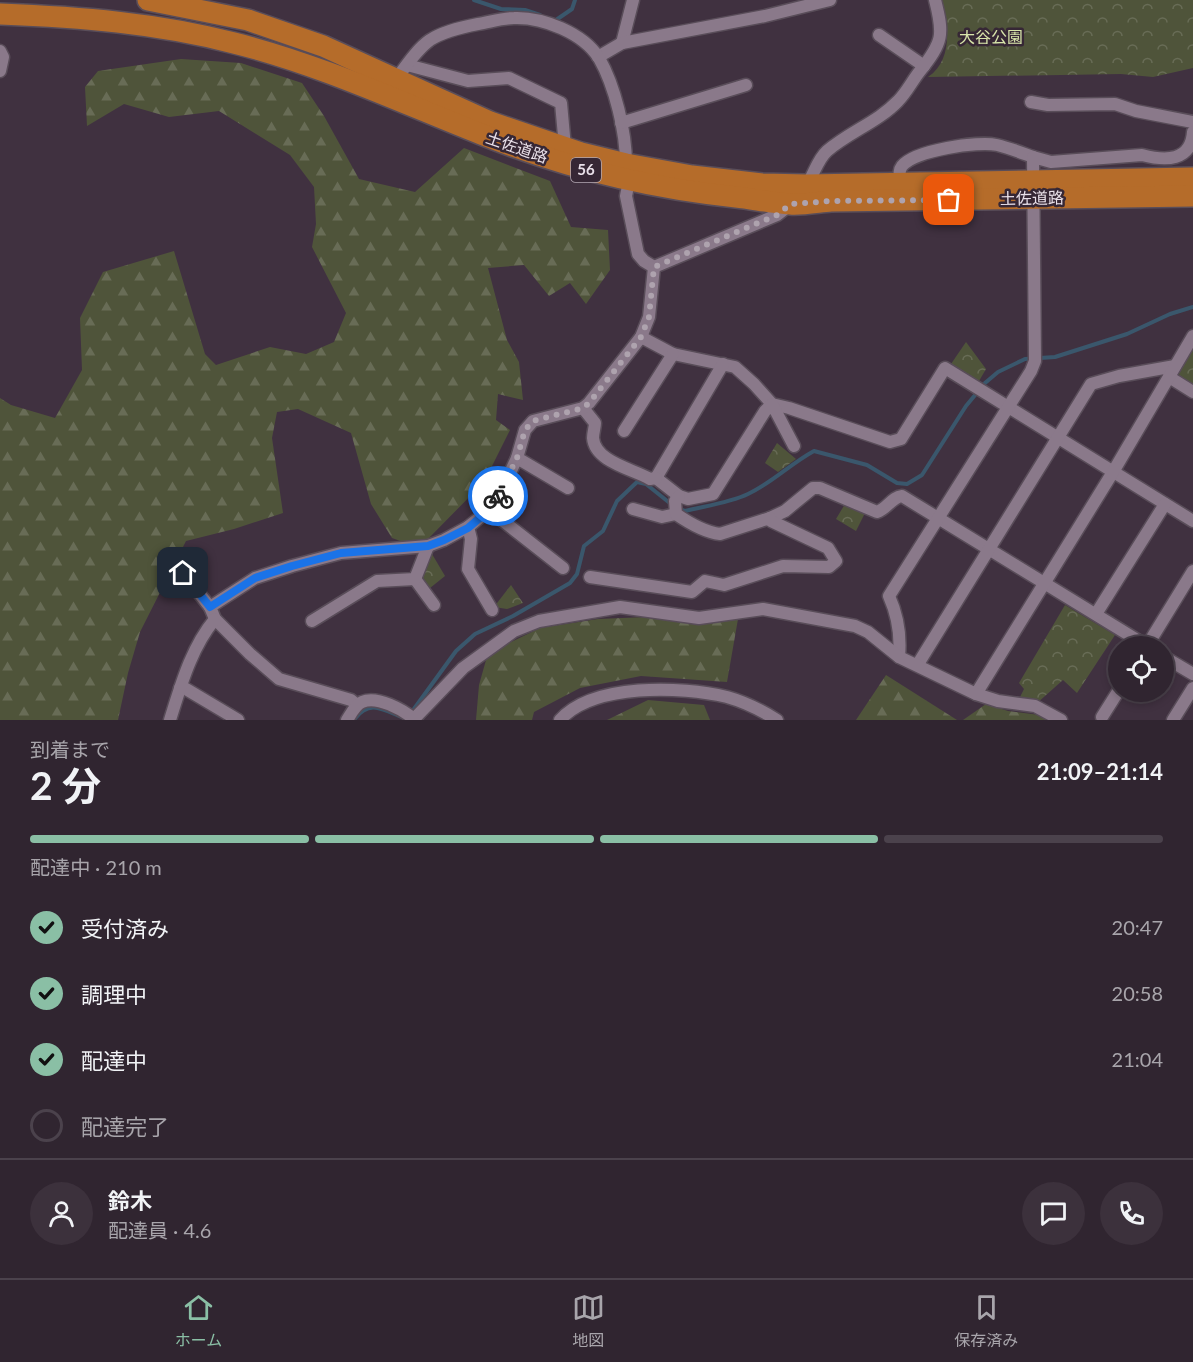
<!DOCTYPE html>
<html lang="ja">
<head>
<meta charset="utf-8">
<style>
	:root { --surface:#302530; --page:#3c313c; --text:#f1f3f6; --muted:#a8a5ab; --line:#4b424c; --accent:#8abfa5 }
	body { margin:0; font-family:Lato,"Noto Sans JP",sans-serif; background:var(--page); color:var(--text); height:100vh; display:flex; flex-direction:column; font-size:22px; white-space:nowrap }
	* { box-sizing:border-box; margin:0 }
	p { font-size:20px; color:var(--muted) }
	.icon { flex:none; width:33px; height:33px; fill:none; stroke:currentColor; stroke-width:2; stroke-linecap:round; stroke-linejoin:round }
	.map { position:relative; height:720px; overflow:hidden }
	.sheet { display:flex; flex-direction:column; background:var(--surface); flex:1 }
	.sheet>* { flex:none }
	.fabs { position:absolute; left:1108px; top:636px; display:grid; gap:12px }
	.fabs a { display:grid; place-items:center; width:66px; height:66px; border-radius:50%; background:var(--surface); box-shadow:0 3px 9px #0003,0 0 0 2px var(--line); font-size:30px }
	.pin { position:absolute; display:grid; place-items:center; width:51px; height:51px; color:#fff; margin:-26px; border-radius:12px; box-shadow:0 3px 9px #0006 }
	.courier { position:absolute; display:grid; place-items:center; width:60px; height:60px; margin:-30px; border:4px solid #1a73e8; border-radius:50%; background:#fff; color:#222; box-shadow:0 2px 8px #0007 }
	.head em { font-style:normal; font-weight:700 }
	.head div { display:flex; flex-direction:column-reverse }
	.head { display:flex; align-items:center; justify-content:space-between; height:102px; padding:0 30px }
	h1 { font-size:39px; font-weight:700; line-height:45px }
	.bar { display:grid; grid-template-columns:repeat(4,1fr); gap:9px 6px; align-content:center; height:72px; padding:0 30px }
	.bar i { height:8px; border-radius:4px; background:var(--line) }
	.bar .on { background:var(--accent) }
	.bar p { grid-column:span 4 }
	.line { display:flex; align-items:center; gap:15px; padding:0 30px; border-top:2px solid var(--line) }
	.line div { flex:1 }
	.round { display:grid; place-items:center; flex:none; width:63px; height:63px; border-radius:32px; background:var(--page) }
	ol { padding:0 30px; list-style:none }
	li { display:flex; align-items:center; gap:18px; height:66px }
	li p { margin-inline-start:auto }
	li .icon { padding:6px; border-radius:50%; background:var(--accent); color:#111; stroke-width:4 }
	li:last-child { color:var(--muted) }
	li i { width:33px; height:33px; border:3px solid var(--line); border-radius:50% }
	.menu { display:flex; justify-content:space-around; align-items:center; height:84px; border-top:2px solid var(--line); background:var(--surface); font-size:16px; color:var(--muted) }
	.menu a { display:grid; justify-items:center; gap:3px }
	.menu .on { color:var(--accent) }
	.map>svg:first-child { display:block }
	.forest { fill:url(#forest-firs) }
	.park { fill:url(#park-crowns) }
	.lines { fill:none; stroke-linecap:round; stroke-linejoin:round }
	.stream { stroke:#3a576c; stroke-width:4 }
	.street-casing { stroke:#594d59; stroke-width:15 }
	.highway-casing { stroke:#594d59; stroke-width:24 }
	.street { stroke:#8a798a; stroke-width:12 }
	.highway { stroke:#b56c2a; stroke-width:21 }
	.done { stroke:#aea3ae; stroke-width:6; stroke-dasharray:0 10.8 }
	.route { stroke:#1a73e8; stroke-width:8 }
	.labels { text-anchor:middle; stroke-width:5; stroke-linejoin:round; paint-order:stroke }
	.shield { fill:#362735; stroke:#b3a8b3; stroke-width:1.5 }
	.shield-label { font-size:15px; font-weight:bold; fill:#e9e0e9 }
	.park-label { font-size:16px; fill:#d8e5aa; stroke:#362735 }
	.street-label { font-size:16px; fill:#e9e0e9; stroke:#362735 }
</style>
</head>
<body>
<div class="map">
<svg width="1193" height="720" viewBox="0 0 1193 720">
	<defs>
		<pattern id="forest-firs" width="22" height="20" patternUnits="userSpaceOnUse" patternTransform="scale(1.5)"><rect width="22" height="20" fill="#4f543a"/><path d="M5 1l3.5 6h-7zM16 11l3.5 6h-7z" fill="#686c56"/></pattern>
		<pattern id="park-crowns" width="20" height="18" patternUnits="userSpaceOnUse" patternTransform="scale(1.5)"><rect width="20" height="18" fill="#4f543a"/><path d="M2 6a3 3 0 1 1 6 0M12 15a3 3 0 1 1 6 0" fill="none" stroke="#686c56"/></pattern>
	</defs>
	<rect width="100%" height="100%" fill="#403140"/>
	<g class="forest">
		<polygon points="181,59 241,63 302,83 324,116 359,179 415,192 464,148 550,181 571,227 608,230 610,270 586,304 570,283 549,296 524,265 488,268 507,340 519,362 523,400 498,394 496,420 510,430 484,482 426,541 406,543 392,538 371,504 351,433 298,409 277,412 272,438 283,513 234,529 186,541 140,632 128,673 118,720 0,720 0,398 11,405 55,418 82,370 80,318 103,272 174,251 205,354 216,365 270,347 306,354 334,342 346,313 312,247 316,224 314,187 290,155 219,111 169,117 124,104 87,126 85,87 98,71"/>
		<polygon points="647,617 738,619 727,682 641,676 580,688 534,712 532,720 476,720 479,685 488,653 540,628 598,619"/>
		<polygon points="886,675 957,720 856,720"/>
		<polygon points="648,700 704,705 710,720 607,720"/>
		<polygon points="986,704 1008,711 1040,715 1049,720 963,720"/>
	</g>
	<g class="park">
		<path d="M 941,0 L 1193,0 L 1193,68 L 1153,77 L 1121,74 L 928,77 C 953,60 949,25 941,0 Z"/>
		<polygon points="966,342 986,369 979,381 951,364"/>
		<polygon points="1193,345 1193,387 1175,375"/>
		<polygon points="777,443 796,459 778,472 765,463"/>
		<polygon points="845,504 865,513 856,531 836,519"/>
		<polygon points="432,554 445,576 430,588 422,576"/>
		<polygon points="511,585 523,603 507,609 494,607"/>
		<polygon points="1065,605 1115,635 1077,693 1063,680 1036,704 1018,701 1024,689 1019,683"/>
	</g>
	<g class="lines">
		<g class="stream">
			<polyline points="474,0 501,9 525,10 540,15"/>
			<polyline points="553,20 556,20 572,9 575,0"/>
			<path d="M 678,508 L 685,511 C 705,506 729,503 748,494 C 772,483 790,464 814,451 L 867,465 L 897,483 L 907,484 L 922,475 L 966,406 L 985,383 L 998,372 L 1025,359 L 1055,357 L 1127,334 L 1170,314 L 1193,307"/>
			<polyline points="411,713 456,651 475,634 513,616 570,583 577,574 584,546 603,531 617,501 637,482 646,484 671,504"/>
			<path d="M 354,720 C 369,698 384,710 404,718"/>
		</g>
		<g class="street-casing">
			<g id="street">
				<polyline points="879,35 924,66"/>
				<polyline points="622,43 633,0"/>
				<polyline points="0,51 3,57 0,71"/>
				<polyline points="598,57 622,43 765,16 830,0"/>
				<polyline points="407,65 468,81 509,78 561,103 565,147"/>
				<path d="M 397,78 C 406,66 417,49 430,40 C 444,31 462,27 478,24 C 490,22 502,18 514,18 C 543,17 583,33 599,58 C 615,86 626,132 626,164"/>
				<polyline points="1031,102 1048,105 1115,104 1136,111 1193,122"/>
				<polyline points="621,123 746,85"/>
				<polyline points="629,181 626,196 638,254 644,261 654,267"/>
				<path d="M 900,184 C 900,178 898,171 902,166 C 915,150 978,141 997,145 C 1010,148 1022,153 1033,157"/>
				<path d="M 806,186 C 814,175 817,160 827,151 C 849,132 878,122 898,101 C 907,92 912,81 920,71 C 943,42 944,35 935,0"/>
				<polyline points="654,267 777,215 791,204"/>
				<polyline points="641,337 673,354 735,367 754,384 772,404 789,408 890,442 901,439 945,368 1193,521"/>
				<polyline points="723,364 656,478 679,496 688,499 713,494 765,411 772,404 794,446"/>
				<polyline points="1169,377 1193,392"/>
				<path d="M 583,408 L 595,423 C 595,427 593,433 593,438 C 595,462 633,469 650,479 L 656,478"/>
				<polyline points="624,431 673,354"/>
				<polyline points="517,458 568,488"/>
				<polyline points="633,509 662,517 676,514"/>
				<polyline points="489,510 563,568"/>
				<path d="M 770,518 L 785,511 L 813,488 L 820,488 L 877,512 C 887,509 892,497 902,496 L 1147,646"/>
				<polyline points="468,527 471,539 468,569 492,610"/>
				<polyline points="183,573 210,607"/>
				<path d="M 590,577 L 692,592 L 705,581 L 724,585 L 783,566 L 829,567 L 836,561 L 828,548 L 771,521 L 770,518 L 720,534 C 704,532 689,523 676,514 L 675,501 L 679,496"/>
				<polyline points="415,579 434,605"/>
				<polyline points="1096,614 1165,504"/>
				<polyline points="312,621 377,581 415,579 428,546"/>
				<polyline points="1147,646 1193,571"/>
				<path d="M 899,657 C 901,635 898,616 889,596 L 1031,371 L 1035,361 L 1033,157 L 1051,162 L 1142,155 C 1165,161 1191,162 1193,132"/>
				<polyline points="1164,657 1193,674"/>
				<polyline points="918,664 1091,384 1119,376 1175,366"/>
				<polyline points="180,688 186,689 238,720"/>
				<polyline points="976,694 1113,472 1193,336"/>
				<polyline points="357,705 351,700 279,679 250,654 215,619 210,607 255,578 292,566 341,553 428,546 444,540 468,527 489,510 501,492 517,458 525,430 533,421 583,408 589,403 641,337 649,317 654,267"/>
				<polyline points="1102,717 1119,690"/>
				<path d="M 170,720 C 181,685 191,648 215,619"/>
				<path d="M 347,720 C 351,714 355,705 362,702 C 377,695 403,710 414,719 L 463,668 L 514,631 L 539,621 L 620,607 L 699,618 L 763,609 L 855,626 L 868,632 L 899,657 L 976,694 L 998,701 L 1035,706 L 1061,720"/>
				<path d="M 560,720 C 593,683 681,686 727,697 C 745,702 761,710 777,720"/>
				<polyline points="1173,720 1193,688"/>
			</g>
		</g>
		<g class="highway-casing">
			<g id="highway">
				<polyline points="148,0 248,20 323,46 490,122 581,153 626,164 692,176 762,184 807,185 1193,178"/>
				<path d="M 0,14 C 79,17 157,23 234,43 C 319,64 400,102 481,134 C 563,167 648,188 736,197 C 754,199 772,203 790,204 C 803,205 818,202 831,201 L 1193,196"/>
			</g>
		</g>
		<use href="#street" class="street"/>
		<use href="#highway" class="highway"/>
	</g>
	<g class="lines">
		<polyline class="done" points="498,496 517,458 525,430 533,421 583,408 589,403 641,337 649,317 654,267 777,215 791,204 831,201 949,200"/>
		<polyline class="route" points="183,573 210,607 255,578 292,566 341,553 428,546 444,540 468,528 489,510 498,496"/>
	</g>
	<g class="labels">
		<rect class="shield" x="571" y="158" width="30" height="24" rx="4.5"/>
		<g class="shield-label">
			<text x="586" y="175">56</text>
		</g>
		<g class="park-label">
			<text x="991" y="43">大谷公園</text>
		</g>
		<g class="street-label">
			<text transform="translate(517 147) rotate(19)" y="6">土佐道路</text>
			<text transform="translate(1032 198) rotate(-1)" y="6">土佐道路</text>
		</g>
	</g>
</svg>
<div class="fabs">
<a><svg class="icon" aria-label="locate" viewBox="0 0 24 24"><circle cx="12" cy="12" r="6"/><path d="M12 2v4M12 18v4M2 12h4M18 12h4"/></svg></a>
</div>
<div class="pin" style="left:949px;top:200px;background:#ea580c"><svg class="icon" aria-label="bag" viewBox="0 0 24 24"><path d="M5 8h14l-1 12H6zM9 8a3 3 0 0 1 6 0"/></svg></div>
<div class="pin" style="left:183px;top:573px;background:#1f2937"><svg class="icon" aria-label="home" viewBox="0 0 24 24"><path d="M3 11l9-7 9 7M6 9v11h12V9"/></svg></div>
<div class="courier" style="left:498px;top:496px"><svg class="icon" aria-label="bike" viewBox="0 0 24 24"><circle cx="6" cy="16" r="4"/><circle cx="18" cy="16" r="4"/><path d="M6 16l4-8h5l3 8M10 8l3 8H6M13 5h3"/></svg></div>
</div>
<section class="sheet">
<div class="head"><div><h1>2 分</h1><p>到着まで</p></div><em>21:09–21:14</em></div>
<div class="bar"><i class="on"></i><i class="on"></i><i class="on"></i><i></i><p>配達中 · 210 m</p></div>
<ol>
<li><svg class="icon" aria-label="check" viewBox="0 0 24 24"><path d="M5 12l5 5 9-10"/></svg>受付済み<p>20:47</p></li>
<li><svg class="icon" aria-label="check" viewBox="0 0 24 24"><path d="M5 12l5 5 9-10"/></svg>調理中<p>20:58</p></li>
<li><svg class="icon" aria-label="check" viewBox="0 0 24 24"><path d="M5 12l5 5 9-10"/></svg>配達中<p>21:04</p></li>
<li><i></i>配達完了</li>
</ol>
<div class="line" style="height:108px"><a class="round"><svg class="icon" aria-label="person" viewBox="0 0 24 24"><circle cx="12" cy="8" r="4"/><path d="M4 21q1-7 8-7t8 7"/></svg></a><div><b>鈴木</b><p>配達員 · 4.6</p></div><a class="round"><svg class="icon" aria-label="chat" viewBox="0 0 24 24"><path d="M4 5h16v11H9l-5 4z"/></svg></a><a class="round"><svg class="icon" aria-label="phone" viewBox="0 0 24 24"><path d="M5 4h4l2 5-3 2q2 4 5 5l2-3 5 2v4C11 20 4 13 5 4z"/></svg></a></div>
</section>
<nav class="menu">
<a class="on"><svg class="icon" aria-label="home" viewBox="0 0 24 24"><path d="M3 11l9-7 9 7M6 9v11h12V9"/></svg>ホーム</a>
<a><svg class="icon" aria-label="map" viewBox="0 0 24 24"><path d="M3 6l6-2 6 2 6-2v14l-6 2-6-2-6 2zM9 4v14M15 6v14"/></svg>地図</a>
<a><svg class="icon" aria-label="saved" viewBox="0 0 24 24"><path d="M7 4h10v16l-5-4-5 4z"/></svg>保存済み</a>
</nav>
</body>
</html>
